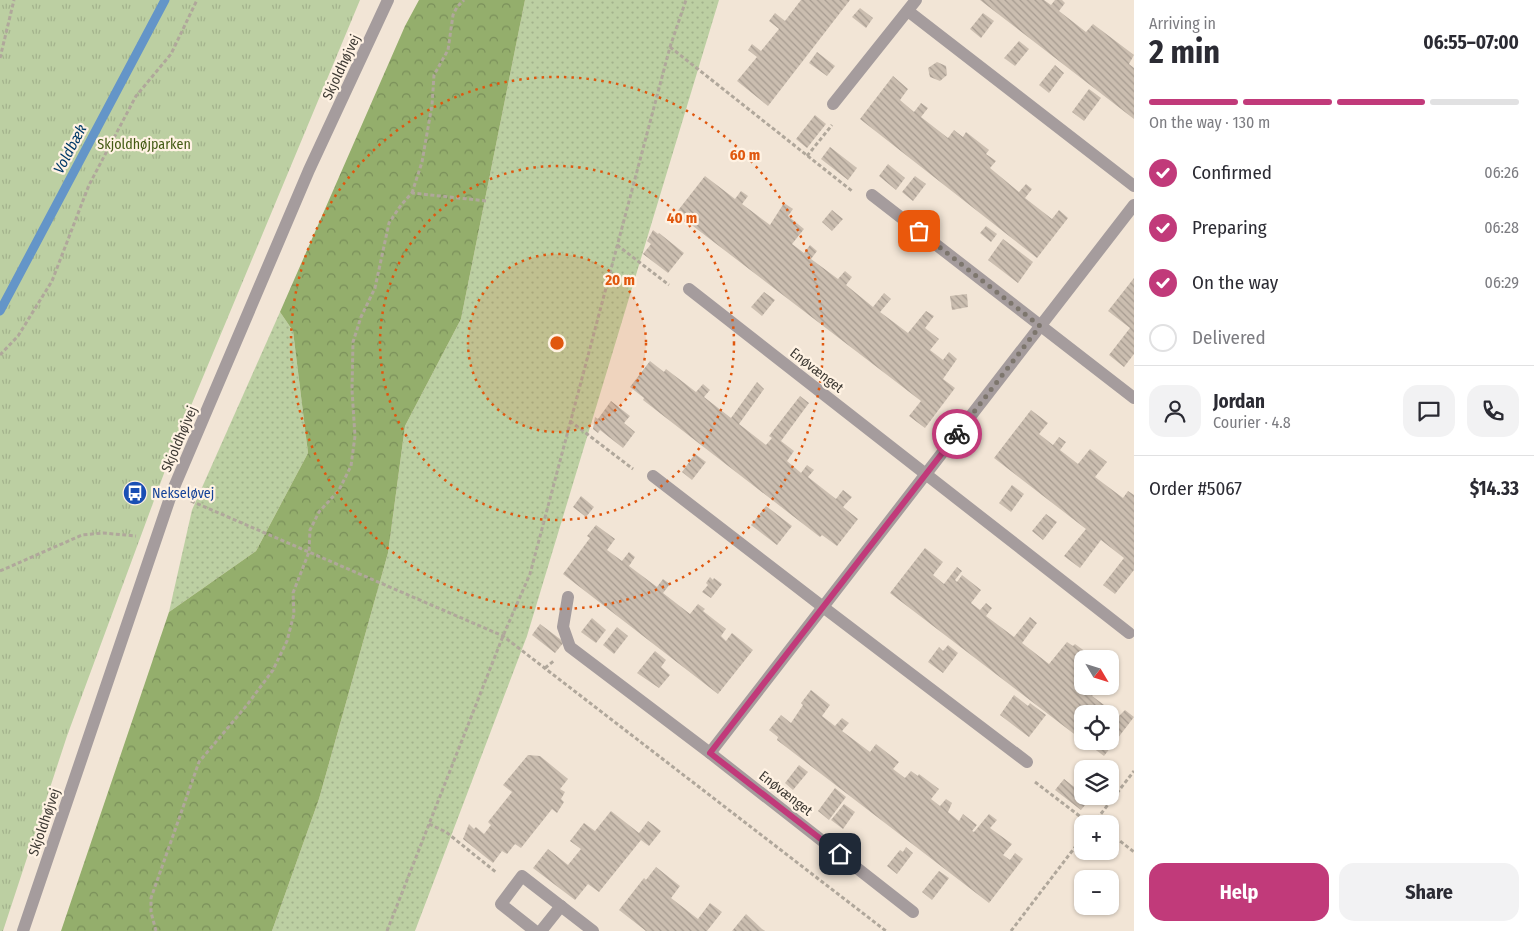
<!DOCTYPE html>
<html lang="en">
<head>
<meta charset="utf-8">
<style>
	:root { --surface:#fff; --page:#f2f2f3; --text:#2b2b33; --muted:#7c7c81; --line:#e1e1e2; --accent:#c13a7a }
	body { margin:0; font-family:"Fira Sans Condensed",sans-serif; background:var(--page); color:var(--text); height:100vh; display:flex; flex-direction:column; font-size:19px; white-space:nowrap }
	* { box-sizing:border-box; margin:0 }
	p { font-size:16px; color:var(--muted) }
	.icon { flex:none; width:28px; height:28px; fill:none; stroke:currentColor; stroke-width:2; stroke-linecap:round; stroke-linejoin:round }
	.map { position:relative; flex:1; overflow:hidden }
	.side { display:flex; flex-direction:column; background:var(--surface); width:400px }
	.side>* { flex:none }
	.needle { width:32px; rotate:128deg }
	.tools { position:absolute; left:1074px; top:650px; display:grid; gap:10px }
	.tools a { display:grid; place-items:center; width:45px; height:45px; border-radius:10px; background:var(--surface); box-shadow:0 1px 4px #0004; font-size:25px }
	.pin { position:absolute; display:grid; place-items:center; width:42px; height:42px; color:#fff; margin:-21px; border-radius:10px; box-shadow:0 2px 8px #0006 }
	.courier { position:absolute; display:grid; place-items:center; width:50px; height:50px; margin:-25px; border:4px solid #c13a7a; border-radius:50%; background:#fff; color:#222; box-shadow:0 1px 6px #0007 }
	.head em { font-style:normal; font-weight:700 }
	.head div { display:flex; flex-direction:column-reverse }
	.head { display:flex; align-items:center; justify-content:space-between; height:85px; padding:0 15px }
	h1 { font-size:32px; font-weight:700; line-height:38px }
	.bar { display:grid; grid-template-columns:repeat(4,1fr); gap:8px 5px; align-content:center; height:60px; padding:0 15px }
	.bar i { height:6px; border-radius:4px; background:var(--line) }
	.bar .selected { background:var(--accent) }
	.bar p { grid-column:span 4 }
	.line { display:flex; align-items:center; gap:12px; padding:0 15px; border-top:1px solid var(--line) }
	.line div { flex:1 }
	.round { display:grid; place-items:center; flex:none; width:52px; height:52px; border-radius:15px; background:var(--page) }
	ol { padding:0 15px; list-style:none }
	li { display:flex; align-items:center; gap:15px; height:55px }
	li p { margin-inline-start:auto }
	li .icon { padding:5px; border-radius:50%; background:var(--accent); color:#fff; stroke-width:4 }
	li:last-child { color:var(--muted) }
	li i { width:28px; height:28px; border:2px solid var(--line); border-radius:50% }
	.action { display:flex; gap:10px; margin-top:auto; padding:10px 15px }
	.action a { flex:1; height:58px; border-radius:15px; background:var(--accent); color:#fff; font-size:20px; font-weight:700; line-height:58px; text-align:center }
	.action a+a { background:var(--page); color:var(--text) }
	main { display:flex; flex:1; min-height:0 }
	.map>svg:first-child { display:block }
	.grass { fill:url(#grass-dots) }
	.forest { fill:url(#forest-crowns) }
	.park { fill:url(#park-tufts) }
	.lines { fill:none; stroke-linecap:round; stroke-linejoin:round }
	.stream { stroke:#6495c8; stroke-width:9 }
	.building { fill:url(#building-back-hatch) }
	.path { stroke:#b0a79b; stroke-width:3; stroke-dasharray:4 2.5; stroke-linecap:butt }
	.minor { stroke:#a59c9d; stroke-width:12 }
	.tertiary { stroke:#a59c9d; stroke-width:12 }
	.done { stroke:#7d766d; stroke-width:5; stroke-dasharray:0 9 }
	.route { stroke:#c13a7a; stroke-width:6 }
	.ring { fill:none; stroke:#e0570e; stroke-width:2.5; stroke-dasharray:2.5 5 }
	.labels { text-anchor:middle; stroke-width:4.5; stroke-linejoin:round; paint-order:stroke }
	.street-label { font-size:14px; fill:#3e3a34; stroke:#fff2e3 }
	.park-label { font-size:14px; fill:#445b14; stroke:#fff2e3 }
	.transit-label { font-size:14px; fill:#164399; stroke:#fff2e3; text-anchor:start }
	.water-label { font-size:15px; font-style:italic; fill:#003a69; stroke:#fff2e3 }
	.centre { fill:#e0570e; stroke:#fff2e3; stroke-width:2.5 }
	.ring-label { font-size:15px; text-anchor:middle; font-weight:bold; fill:#e0570e; stroke:#fff2e3; stroke-width:4.5; stroke-linejoin:round; paint-order:stroke }
</style>
</head>
<body>
<main>
<div class="map">
<svg width="1134" height="931" viewBox="0 0 1134 931">
	<defs>
		<pattern id="grass-dots" width="8" height="8" patternUnits="userSpaceOnUse" patternTransform="scale(1.25)"><rect width="8" height="8" fill="#bccfa2"/><path d="M2 2h.1M6 6h.1" fill="none" stroke="#a3b28c" stroke-width="1.8" stroke-linecap="round"/></pattern>
		<pattern id="forest-crowns" width="20" height="18" patternUnits="userSpaceOnUse" patternTransform="scale(1.25)"><rect width="20" height="18" fill="#94ae6c"/><path d="M2 6a3 3 0 1 1 6 0M12 15a3 3 0 1 1 6 0" fill="none" stroke="#7a8f5a"/></pattern>
		<pattern id="park-tufts" width="24" height="20" patternUnits="userSpaceOnUse" patternTransform="scale(1.25)"><rect width="24" height="20" fill="#bccfa2"/><path d="M3 7l-1-3M5 7V3M7 7l1-3M15 17l-1-3M17 17v-4M19 17l1-3" fill="none" stroke="#a3b28c"/></pattern>
		<pattern id="building-back-hatch" width="6" height="6" patternUnits="userSpaceOnUse" patternTransform="scale(1.25)"><rect width="6" height="6" fill="#cbbeb0"/><path d="M-1 5l2 2M0 0l6 6M5-1l2 2" fill="none" stroke="#a69b90"/></pattern>
	</defs>
	<rect width="100%" height="100%" fill="#f2e5d6"/>
	<g class="grass">
		<polygon points="525,0 719,0 527,636 415,931 272,931 319,799 388,553 405,426 461,319"/>
		<polygon points="280,312 293,331 308,453 256,551 169,612 192,510"/>
	</g>
	<polygon class="forest" points="419,0 525,0 461,319 405,426 388,553 319,799 272,931 61,931 169,612 256,551 308,453 293,331 280,312 405,26"/>
	<polygon class="park" points="0,0 360,0 173,449 67,736 3,931 0,931"/>
	<g class="lines">
		<polyline class="stream" points="0,311 165,0"/>
	</g>
	<g class="building">
		<polygon points="801,0 850,0 768,106 737,81 757,57 748,50 752,44 761,51 779,29 769,21 775,13 785,21"/>
		<polygon points="980,0 1044,0 1051,5 1055,0 1062,0 1065,3 1059,11 1086,32 1093,24 1134,55 1129,64 1134,68 1134,119"/>
		<polygon points="860,8 873,18 866,28 852,17"/>
		<polygon points="983,13 994,21 981,38 970,29"/>
		<polygon points="1019,41 1029,49 1015,66 1004,58"/>
		<polygon points="817,52 835,66 827,76 809,63"/>
		<polygon points="937,62 946,66 947,75 940,81 930,77 928,68"/>
		<polygon points="1055,65 1064,73 1049,93 1039,85"/>
		<polygon points="893,76 908,89 900,100 914,112 921,103 928,108 921,117 948,138 954,130 963,137 966,132 989,150 986,154 996,161 990,168 1019,192 1026,184 1032,189 1025,198 1052,219 1059,210 1068,218 1037,258 860,119"/>
		<polygon points="1089,89 1101,98 1084,121 1072,112"/>
		<polygon points="815,115 826,124 807,148 796,139"/>
		<polygon points="830,147 857,168 848,180 821,159"/>
		<polygon points="888,164 905,178 896,190 879,176"/>
		<polygon points="705,176 735,199 741,191 748,196 742,204 770,225 784,203 793,209 788,216 804,229 792,244 804,253 810,245 817,251 811,259 838,279 845,271 852,277 846,285 873,307 884,293 891,299 880,312 908,333 926,311 934,316 925,328 939,339 930,350 943,360 949,352 957,359 943,379 955,388 925,428 909,416 921,401 676,213"/>
		<polygon points="915,176 926,184 913,201 902,192"/>
		<polygon points="832,210 843,219 832,231 822,222"/>
		<polygon points="986,226 997,234 991,242 980,233"/>
		<polygon points="653,230 658,234 659,233 684,253 668,273 643,254 651,244 647,241"/>
		<polygon points="1003,239 1033,262 1018,283 988,260"/>
		<polygon points="1134,278 1134,354 1124,367 1109,355 1130,328 1108,311"/>
		<polygon points="764,292 775,300 762,316 751,307"/>
		<polygon points="967,294 968,307 952,310 950,296"/>
		<polygon points="650,361 664,372 666,369 696,392 703,384 710,390 704,397 731,418 757,382 764,389 739,424 766,445 772,438 769,436 800,396 809,403 781,441 794,451 787,461 801,473 807,465 814,470 808,477 836,499 843,490 852,497 843,507 858,519 837,546 822,535 820,537 643,400 644,398 630,387"/>
		<polygon points="611,401 630,416 624,423 635,432 623,448 600,430 598,433 593,429 595,417 598,419"/>
		<polygon points="1031,410 1048,423 1039,434 1053,445 1059,437 1066,442 1060,450 1078,464 1090,449 1107,462 1095,477 1123,498 1128,491 1134,495 1134,570 1115,594 1103,585 1124,558 1101,540 1080,568 1064,556 1086,529 994,458"/>
		<polygon points="695,454 706,462 692,480 682,472"/>
		<polygon points="1012,485 1024,494 1011,512 999,503"/>
		<polygon points="581,496 594,507 586,517 573,507"/>
		<polygon points="766,506 792,526 777,545 751,525"/>
		<polygon points="1046,514 1057,522 1043,540 1032,531"/>
		<polygon points="596,525 615,539 607,550 622,561 629,552 635,557 629,566 657,587 663,579 670,584 663,593 690,614 698,604 705,609 703,611 726,629 721,636 726,641 732,633 753,650 718,694 563,574 590,538 587,536"/>
		<polygon points="925,548 943,562 933,575 944,584 957,567 962,571 955,580 957,582 962,575 981,590 971,603 980,610 986,603 992,608 986,616 1014,637 1030,617 1037,623 1022,643 1049,664 1067,642 1073,646 1075,644 1086,652 1074,667 1082,673 1082,686 1094,686 1097,689 1092,696 1119,716 1125,710 1134,717 1104,756 1084,741 1110,741 1110,714 1082,714 1082,740 890,593"/>
		<polygon points="710,577 713,580 714,578 722,584 711,598 702,592 708,585 706,583"/>
		<polygon points="592,618 606,630 596,643 581,632"/>
		<polygon points="540,624 564,642 555,653 532,635"/>
		<polygon points="617,627 628,636 614,654 603,645"/>
		<polygon points="948,645 958,653 943,673 928,662 939,647 943,651"/>
		<polygon points="655,651 666,660 661,667 670,675 659,688 637,673"/>
		<polygon points="811,690 830,705 822,716 835,726 842,718 849,723 842,731 870,752 876,744 899,762 893,769 905,778 911,771 918,776 919,774 939,789 931,799 940,806 946,799 952,803 948,812 959,821 963,814 977,825 972,831 974,832 989,814 997,820 990,828 1012,844 1003,855 1010,860 1015,853 1023,859 989,903 777,740 778,737 769,730 781,715 791,723 803,705 801,703"/>
		<polygon points="1014,695 1028,706 1030,703 1046,715 1029,737 1000,715"/>
		<polygon points="528,755 540,756 568,779 560,789 565,792 561,799 564,802 557,813 552,809 521,848 515,844 507,854 502,851 493,863 463,839 469,824 474,829 476,827 484,834 491,825 488,822 512,792 503,785"/>
		<polygon points="799,765 808,772 793,790 785,783"/>
		<polygon points="1064,779 1082,793 1082,796 1087,796 1090,799 1081,810 1055,790"/>
		<polygon points="835,788 846,797 829,820 818,811"/>
		<polygon points="844,804 855,812 843,829 831,820"/>
		<polygon points="611,811 639,833 648,821 661,831 649,846 641,840 599,892 588,884 575,900 533,868 548,849 568,865 581,849 570,841 584,823 595,831"/>
		<polygon points="906,847 913,853 897,874 887,866 900,850 903,852"/>
		<polygon points="656,867 680,886 671,898 698,919 710,903 722,912 707,931 646,931 619,910 644,878 646,880"/>
		<polygon points="939,871 949,878 932,900 922,892"/>
		<polygon points="746,914 762,929 765,931 732,931"/>
	</g>
	<g class="lines">
		<g class="path">
			<polyline points="670,47 852,191"/>
			<polyline points="0,58 14,0"/>
			<polyline points="807,156 832,125"/>
			<polyline points="412,193 422,162 432,105 434,75 448,50 453,15 457,7 464,0"/>
			<polyline points="617,245 669,285"/>
			<polyline points="0,355 18,336 52,281 89,185 136,96 171,54 197,0"/>
			<polyline points="570,421 633,469"/>
			<polyline points="191,501 503,636 886,931"/>
			<polyline points="0,571 82,535 103,533 136,536"/>
			<polyline points="545,668 555,660"/>
			<polyline points="1035,782 1090,824"/>
			<polyline points="429,824 446,832 497,873"/>
			<polyline points="1093,824 1134,771"/>
			<polyline points="1110,833 1134,852"/>
			<polyline points="156,931 151,912 151,898 199,762 247,705 273,670 287,641 294,614 293,593 309,552 310,530 319,512 339,490 351,466 355,436 352,390 353,342 361,317 375,288 389,223 401,205 412,193 487,201"/>
			<polyline points="387,931 503,636 530,574 670,47 686,0"/>
			<polyline points="1011,931 1082,838"/>
		</g>
		<g class="minor">
			<polyline points="908,11 1134,186"/>
			<polyline points="833,104 916,0"/>
			<polyline points="872,195 1134,398"/>
			<polyline points="689,289 1129,633"/>
			<polyline points="653,476 823,607 1027,762"/>
			<polyline points="568,597 563,627 570,647 710,753 913,912"/>
			<polyline points="710,753 1134,205"/>
			<polyline points="535,931 501,904 522,876 593,931"/>
			<polyline points="541,931 561,906"/>
		</g>
		<polyline class="tertiary" points="23,931 172,492 309,170 388,0"/>
	</g>
	<g class="lines">
		<polyline class="done" points="919,231 1040,326 957,434"/>
		<polyline class="route" points="840,854 710,753 957,434"/>
	</g>
	<circle cx="557" cy="343" r="89" fill="#e0570e" fill-opacity=".12"/>
	<g class="ring">
		<circle cx="557" cy="343" r="89"/>
		<circle cx="557" cy="343" r="177"/>
		<circle cx="557" cy="343" r="266"/>
	</g>
	<defs>
		<g id="bus-disc" transform="scale(1.25)"><circle r="9.5" fill="#1a4fb4" stroke="#fff2e3"/><path d="M-5-6H5V4H4V6H2V4H-2V6H-4V4H-5ZM-3.5-4V0h7V-4ZM-3.5 1.2v1.5H-2V1.2ZM2 1.2v1.5H3.5V1.2Z" fill="#fff"/></g>
	</defs>
	<g fill-rule="evenodd">
		<use href="#bus-disc" x="135" y="493"/>
	</g>
	<g class="labels">
		<g class="street-label">
			<text transform="translate(341 67) rotate(-65)" y="5">Skjoldhøjvej</text>
			<text transform="translate(817 370) rotate(38)" y="5">Enøvænget</text>
			<text transform="translate(179 439) rotate(-67)" y="5">Skjoldhøjvej</text>
			<text transform="translate(786 793) rotate(38)" y="5">Enøvænget</text>
			<text transform="translate(44 822) rotate(-71)" y="5">Skjoldhøjvej</text>
		</g>
		<g class="park-label">
			<text x="144" y="149">Skjoldhøjparken</text>
		</g>
		<g class="transit-label">
			<text x="152" y="498">Nekseløvej</text>
		</g>
		<g class="water-label">
			<text transform="translate(70 149) rotate(-62)" y="5">Voldbæk</text>
		</g>
	</g>
	<circle cx="557" cy="343" r="8" class="centre"/>
	<g class="ring-label">
		<text x="745" y="160">60 m</text>
		<text x="682" y="223">40 m</text>
		<text x="620" y="285">20 m</text>
	</g>
</svg>
<div class="tools">
<a><svg class="needle" viewBox="-14 -14 28 28"><path d="M0-13l5 13h-10z" fill="#e53935"/><path d="M0 13l5-13h-10z" fill="#7c7c81"/></svg></a>
<a><svg class="icon" aria-label="locate" viewBox="0 0 24 24"><circle cx="12" cy="12" r="6"/><path d="M12 2v4M12 18v4M2 12h4M18 12h4"/></svg></a>
<a><svg class="icon" aria-label="layers" viewBox="0 0 24 24"><path d="M12 4l9 5-9 5-9-5zM3 14l9 5 9-5"/></svg></a>
<a>+</a>
<a>−</a>
</div>
<div class="pin" style="left:919px;top:231px;background:#ea580c"><svg class="icon" aria-label="bag" viewBox="0 0 24 24"><path d="M5 8h14l-1 12H6zM9 8a3 3 0 0 1 6 0"/></svg></div>
<div class="pin" style="left:840px;top:854px;background:#1f2937"><svg class="icon" aria-label="home" viewBox="0 0 24 24"><path d="M3 11l9-7 9 7M6 9v11h12V9"/></svg></div>
<div class="courier" style="left:957px;top:434px"><svg class="icon" aria-label="bike" viewBox="0 0 24 24"><circle cx="6" cy="16" r="4"/><circle cx="18" cy="16" r="4"/><path d="M6 16l4-8h5l3 8M10 8l3 8H6M13 5h3"/></svg></div>
</div>
<section class="side">
<div class="head"><div><h1>2 min</h1><p>Arriving in</p></div><em>06:55–07:00</em></div>
<div class="bar"><i class="selected"></i><i class="selected"></i><i class="selected"></i><i></i><p>On the way · 130 m</p></div>
<ol>
<li><svg class="icon" aria-label="check" viewBox="0 0 24 24"><path d="M5 12l5 5 9-10"/></svg>Confirmed<p>06:26</p></li>
<li><svg class="icon" aria-label="check" viewBox="0 0 24 24"><path d="M5 12l5 5 9-10"/></svg>Preparing<p>06:28</p></li>
<li><svg class="icon" aria-label="check" viewBox="0 0 24 24"><path d="M5 12l5 5 9-10"/></svg>On the way<p>06:29</p></li>
<li><i></i>Delivered</li>
</ol>
<div class="line" style="height:90px"><a class="round"><svg class="icon" aria-label="person" viewBox="0 0 24 24"><circle cx="12" cy="8" r="4"/><path d="M4 21q1-7 8-7t8 7"/></svg></a><div><b>Jordan</b><p>Courier · 4.8</p></div><a class="round"><svg class="icon" aria-label="chat" viewBox="0 0 24 24"><path d="M4 5h16v11H9l-5 4z"/></svg></a><a class="round"><svg class="icon" aria-label="phone" viewBox="0 0 24 24"><path d="M5 4h4l2 5-3 2q2 4 5 5l2-3 5 2v4C11 20 4 13 5 4z"/></svg></a></div>
<div class="line" style="height:65px"><div>Order #5067</div><b>$14.33</b></div>
<div class="action"><a>Help</a><a>Share</a></div>
</section>
</main>
</body>
</html>
